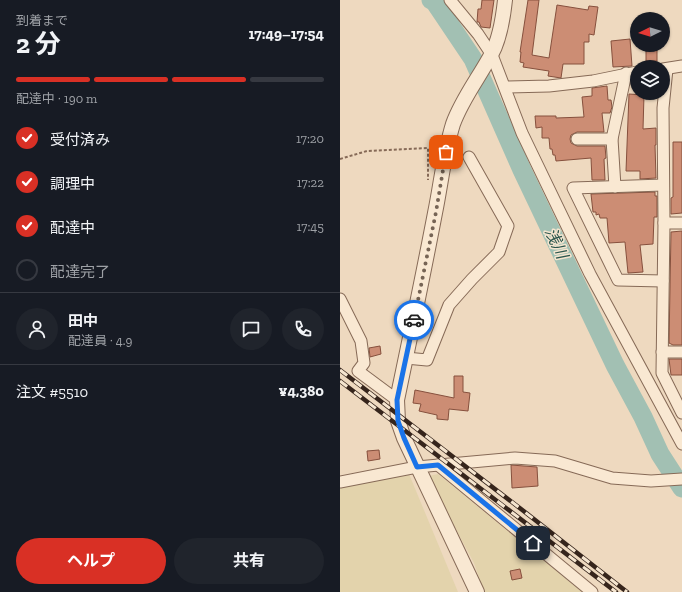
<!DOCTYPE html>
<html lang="ja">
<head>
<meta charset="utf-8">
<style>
	:root { --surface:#171b24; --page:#20242c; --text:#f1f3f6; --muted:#9ea1a6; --line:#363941; --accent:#d93025 }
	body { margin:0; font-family:"Zilla Slab","Noto Sans JP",serif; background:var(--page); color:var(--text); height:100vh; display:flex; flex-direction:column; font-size:15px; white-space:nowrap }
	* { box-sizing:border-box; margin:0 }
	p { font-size:13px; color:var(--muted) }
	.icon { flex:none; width:22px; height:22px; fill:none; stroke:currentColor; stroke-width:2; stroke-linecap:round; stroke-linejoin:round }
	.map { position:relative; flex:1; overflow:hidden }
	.panel { display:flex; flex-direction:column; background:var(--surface); width:340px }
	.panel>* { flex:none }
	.needle { width:26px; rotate:265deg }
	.tools { position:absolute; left:290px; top:12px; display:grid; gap:8px }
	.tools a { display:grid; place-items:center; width:40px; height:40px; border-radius:50%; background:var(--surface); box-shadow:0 1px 3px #0004; font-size:20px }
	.pin { position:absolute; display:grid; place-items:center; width:34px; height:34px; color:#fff; margin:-17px; border-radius:8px; box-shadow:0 2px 6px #0006 }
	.courier { position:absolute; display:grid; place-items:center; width:40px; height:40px; margin:-20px; border:3px solid #1a73e8; border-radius:50%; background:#fff; color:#222; box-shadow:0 1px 5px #0007 }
	.headline em { font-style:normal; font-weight:700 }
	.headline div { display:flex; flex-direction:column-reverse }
	.headline { display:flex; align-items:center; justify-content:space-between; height:68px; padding:0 16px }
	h1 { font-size:26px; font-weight:700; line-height:30px }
	.bar { display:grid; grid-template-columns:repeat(4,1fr); gap:6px 4px; align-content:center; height:48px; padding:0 16px }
	.bar i { height:5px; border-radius:3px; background:var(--line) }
	.bar .active { background:var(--accent) }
	.bar p { grid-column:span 4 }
	.line { display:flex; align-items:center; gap:10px; padding:0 16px; border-top:1px solid var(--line) }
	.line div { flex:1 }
	.round { display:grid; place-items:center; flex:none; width:42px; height:42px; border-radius:21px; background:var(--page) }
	ol { padding:0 16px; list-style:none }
	li { display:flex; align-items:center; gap:12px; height:44px }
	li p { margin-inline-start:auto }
	li .icon { padding:4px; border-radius:50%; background:var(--accent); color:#fff; stroke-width:4 }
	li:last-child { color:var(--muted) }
	li i { width:22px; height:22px; border:2px solid var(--line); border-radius:50% }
	.cta { display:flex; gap:8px; margin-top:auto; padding:8px 16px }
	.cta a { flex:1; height:46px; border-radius:24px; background:var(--accent); color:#fff; font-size:16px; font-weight:700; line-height:46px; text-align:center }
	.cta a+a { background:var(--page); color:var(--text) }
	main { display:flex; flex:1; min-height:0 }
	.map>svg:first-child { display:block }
	.farmland { fill:#e3d3ac }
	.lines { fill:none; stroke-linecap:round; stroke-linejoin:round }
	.river { stroke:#a2c0b3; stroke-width:19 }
	.building { fill:#cc8d74; stroke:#86503d }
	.minor-casing { stroke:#866a57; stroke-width:13 }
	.tertiary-casing { stroke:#866a57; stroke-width:16 }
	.path { stroke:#866a57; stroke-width:2; stroke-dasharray:3 2; stroke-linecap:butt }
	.minor { stroke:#f9e8d2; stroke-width:11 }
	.tertiary { stroke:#f9e8d2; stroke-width:14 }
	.rail-casing { stroke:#36251c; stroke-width:4.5 }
	.rail { stroke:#f5e5cf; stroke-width:3; stroke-dasharray:9; stroke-linecap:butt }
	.done { stroke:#766455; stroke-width:4; stroke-dasharray:0 7.2 }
	.route { stroke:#1a73e8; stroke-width:5 }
	.labels { text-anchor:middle; stroke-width:3; stroke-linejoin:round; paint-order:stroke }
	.water-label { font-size:16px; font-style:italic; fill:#2b564d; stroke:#f5e5cf }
</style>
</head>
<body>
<main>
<section class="panel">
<div class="headline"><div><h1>2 分</h1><p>到着まで</p></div><em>17:49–17:54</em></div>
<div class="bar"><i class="active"></i><i class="active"></i><i class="active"></i><i></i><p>配達中 · 190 m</p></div>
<ol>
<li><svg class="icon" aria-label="check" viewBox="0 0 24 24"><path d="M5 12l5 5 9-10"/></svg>受付済み<p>17:20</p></li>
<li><svg class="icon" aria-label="check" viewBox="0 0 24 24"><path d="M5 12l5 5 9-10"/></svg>調理中<p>17:22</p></li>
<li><svg class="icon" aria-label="check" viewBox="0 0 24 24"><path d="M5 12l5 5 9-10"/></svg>配達中<p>17:45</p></li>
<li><i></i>配達完了</li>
</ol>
<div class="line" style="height:72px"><a class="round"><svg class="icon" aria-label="person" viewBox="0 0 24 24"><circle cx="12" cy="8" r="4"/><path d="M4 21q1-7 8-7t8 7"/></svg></a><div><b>田中</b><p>配達員 · 4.9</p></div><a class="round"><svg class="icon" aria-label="chat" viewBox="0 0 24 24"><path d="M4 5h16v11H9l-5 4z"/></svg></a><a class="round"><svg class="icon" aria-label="phone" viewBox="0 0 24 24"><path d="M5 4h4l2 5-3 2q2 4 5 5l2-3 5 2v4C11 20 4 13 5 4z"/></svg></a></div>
<div class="line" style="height:52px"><div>注文 #5510</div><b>¥4,380</b></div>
<div class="cta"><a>ヘルプ</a><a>共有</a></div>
</section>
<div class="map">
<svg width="342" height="592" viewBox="0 0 342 592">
	<rect width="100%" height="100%" fill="#eed9bf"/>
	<g class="farmland">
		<polygon points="69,474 118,592 0,592 0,488"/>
		<polygon points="98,474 242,592 144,592 134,563 92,485 89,476"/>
	</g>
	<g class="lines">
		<polyline class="river" points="91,0 94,1 133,59 182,170 275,365 303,417 320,454 342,488"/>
	</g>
	<g class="building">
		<polygon points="142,0 154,0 150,28 141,27 139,22 137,22 138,9 141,9"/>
		<polygon points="188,0 199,0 192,55 209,58 217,5 248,10 249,6 258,7 254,35 249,34 249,42 244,42 244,64 223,64 221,78 208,76 209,71 183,67 184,63 180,62 181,52 180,52"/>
		<polygon points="290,39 292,66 273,67 271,41"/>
		<rect x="306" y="45" width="11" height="16"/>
		<polygon points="267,86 268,100 271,100 272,107 270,113 262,113 264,132 237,132 231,135 230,139 231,143 237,146 265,146 266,158 264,159 265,180 252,180 251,158 216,161 215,155 213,155 212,149 210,149 209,138 202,138 202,127 196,128 195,116 216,116 216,118 244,117 242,97 252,96 252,88"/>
		<polygon points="289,94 304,95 303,129 316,128 316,145 315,145 316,178 300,179 300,171 286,171"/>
		<polygon points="333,142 342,142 342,213 331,214 331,198 333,197"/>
		<polygon points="315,192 315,196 317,196 317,217 314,217 313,244 300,245 303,272 288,273 285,242 269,243 267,218 260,218 259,214 256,215 256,212 253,212 251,194"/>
		<polygon points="342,231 342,345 333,345 329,343 331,232"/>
		<polygon points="40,346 41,354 30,357 29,348"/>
		<polygon points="329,359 342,359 342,375 331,375"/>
		<polygon points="114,376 123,376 123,392 130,393 128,411 109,409 108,420 97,419 97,415 79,411 81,404 73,403 75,390 114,398"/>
		<polygon points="39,450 40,459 28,461 27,451"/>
		<polygon points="171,465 197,467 198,486 172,488"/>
		<polygon points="180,569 182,578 172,580 170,571"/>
	</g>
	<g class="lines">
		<g class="minor-casing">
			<g id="minor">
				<polyline points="110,0 138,34 152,55 182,133 250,274 342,444"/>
				<polyline points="323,69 342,66"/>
				<polyline points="327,69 323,108 324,223 322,373 342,413"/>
				<polyline points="165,87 209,86 253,81 297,72"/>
				<polyline points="237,139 272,139"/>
				<polyline points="275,187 272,139 286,73"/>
				<polyline points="324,223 342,223"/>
				<polyline points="323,281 278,280 233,188 323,185"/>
				<polyline points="0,299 21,341 24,363 18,371 57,400"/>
				<polyline points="322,352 342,352"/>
				<polyline points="66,358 87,360 109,305 132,279 159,252 168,226 129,157"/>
				<polyline points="98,465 252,592"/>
				<polyline points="0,482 77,467 175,458 215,461 272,478 311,481 342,479"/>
			</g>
		</g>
		<g class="tertiary-casing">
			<path id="tertiary" d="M 137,592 L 64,438 L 58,421 L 57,400 C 70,338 83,276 95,213 C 101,184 104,153 113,124 C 122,99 138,79 151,55 C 160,39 163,19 165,0"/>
		</g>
		<polyline class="path" points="0,159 27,151 88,148 88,180"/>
		<use href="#minor" class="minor"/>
		<use href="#tertiary" class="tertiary"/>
		<g class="rail-casing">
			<g id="rail">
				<polyline points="0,370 181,509 287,592"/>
				<polyline points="0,381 276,592"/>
			</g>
		</g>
		<use href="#rail" class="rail"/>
	</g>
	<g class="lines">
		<polyline class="done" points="74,320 96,212 106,152"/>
		<polyline class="route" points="74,320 57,400 58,421 64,438 77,467 98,465 193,543"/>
	</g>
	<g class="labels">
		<g class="water-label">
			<text transform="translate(217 243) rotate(65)" y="6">浅川</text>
		</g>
	</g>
</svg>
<div class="tools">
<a><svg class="needle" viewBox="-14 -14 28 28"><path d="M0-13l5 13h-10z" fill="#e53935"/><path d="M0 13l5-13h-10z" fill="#9ea1a6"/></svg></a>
<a><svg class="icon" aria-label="layers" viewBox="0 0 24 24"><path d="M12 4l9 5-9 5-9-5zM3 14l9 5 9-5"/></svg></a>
</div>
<div class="pin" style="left:106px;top:152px;background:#ea580c"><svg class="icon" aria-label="bag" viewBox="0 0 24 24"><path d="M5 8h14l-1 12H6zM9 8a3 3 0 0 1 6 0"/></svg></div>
<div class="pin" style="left:193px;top:543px;background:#1f2937"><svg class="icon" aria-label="home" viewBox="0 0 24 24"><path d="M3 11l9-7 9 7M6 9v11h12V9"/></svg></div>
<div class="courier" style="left:74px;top:320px"><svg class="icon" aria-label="car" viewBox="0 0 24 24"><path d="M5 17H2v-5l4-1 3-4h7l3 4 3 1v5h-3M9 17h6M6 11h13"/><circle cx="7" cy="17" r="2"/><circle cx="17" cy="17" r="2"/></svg></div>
</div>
</main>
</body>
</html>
